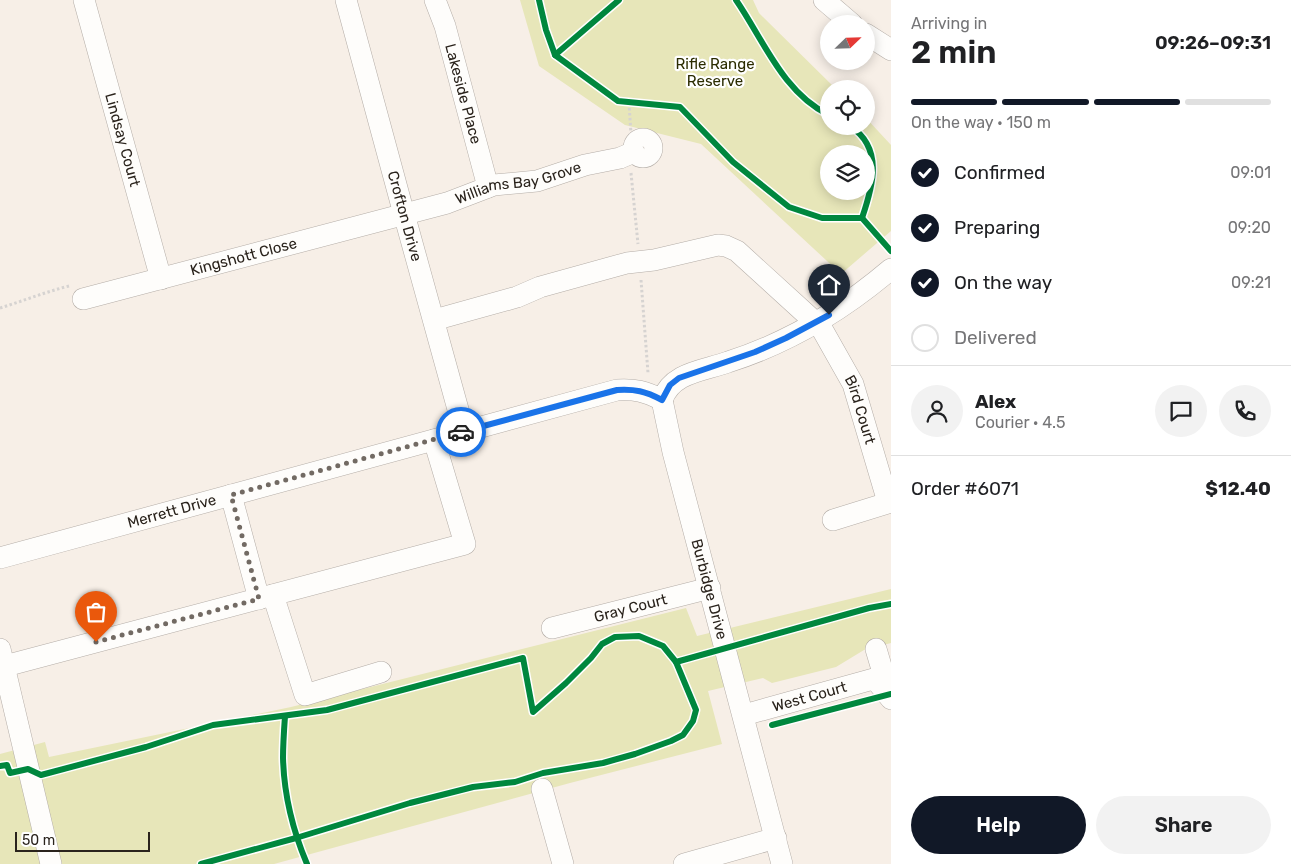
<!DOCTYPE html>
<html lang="en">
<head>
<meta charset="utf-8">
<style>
	:root { --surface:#fff; --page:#f2f2f2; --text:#202124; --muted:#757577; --line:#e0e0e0; --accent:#111827 }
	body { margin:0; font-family:Rubik,sans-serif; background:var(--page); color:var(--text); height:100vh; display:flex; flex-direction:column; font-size:19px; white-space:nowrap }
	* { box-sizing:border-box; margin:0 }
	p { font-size:16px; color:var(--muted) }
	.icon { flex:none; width:28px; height:28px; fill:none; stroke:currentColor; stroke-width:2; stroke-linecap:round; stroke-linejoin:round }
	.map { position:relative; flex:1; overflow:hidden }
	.drawer { display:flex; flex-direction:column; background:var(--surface); width:400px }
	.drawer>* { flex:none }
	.needle { width:32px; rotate:67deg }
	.fabs { position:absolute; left:820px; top:15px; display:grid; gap:10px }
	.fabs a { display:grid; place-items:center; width:55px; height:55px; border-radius:50%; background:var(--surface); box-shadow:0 2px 12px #0003; font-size:25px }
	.scale { position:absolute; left:15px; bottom:12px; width:135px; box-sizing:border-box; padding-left:5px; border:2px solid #2a231c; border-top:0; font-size:14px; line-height:18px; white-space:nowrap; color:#2a231c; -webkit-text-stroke:4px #fff; paint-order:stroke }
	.pin { position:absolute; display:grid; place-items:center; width:42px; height:42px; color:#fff; margin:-51px -21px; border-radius:50% 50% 50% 0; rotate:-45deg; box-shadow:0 0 5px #0007 }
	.pin .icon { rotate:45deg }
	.courier { position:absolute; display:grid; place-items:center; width:50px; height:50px; margin:-25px; border:4px solid #1a73e8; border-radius:50%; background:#fff; color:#222; box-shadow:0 1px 6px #0007 }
	.overview em { font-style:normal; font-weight:600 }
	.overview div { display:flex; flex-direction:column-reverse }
	.overview { display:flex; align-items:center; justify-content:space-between; height:85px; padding:0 20px }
	h1 { font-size:32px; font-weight:600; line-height:38px }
	.bar { display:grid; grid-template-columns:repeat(4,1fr); gap:8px 5px; align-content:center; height:60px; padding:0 20px }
	.bar i { height:6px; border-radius:4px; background:var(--line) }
	.bar .current { background:var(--accent) }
	.bar p { grid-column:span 4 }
	.line { display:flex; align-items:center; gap:12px; padding:0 20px; border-top:1px solid var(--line) }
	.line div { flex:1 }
	.round { display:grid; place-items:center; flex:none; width:52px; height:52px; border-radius:26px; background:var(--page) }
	ol { padding:0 20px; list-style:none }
	li { display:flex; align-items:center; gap:15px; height:55px }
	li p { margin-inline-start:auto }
	li .icon { padding:5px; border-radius:50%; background:var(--accent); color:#fff; stroke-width:4 }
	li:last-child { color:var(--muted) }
	li i { width:28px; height:28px; border:2px solid var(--line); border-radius:50% }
	.primary-button { display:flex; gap:10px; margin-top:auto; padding:10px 20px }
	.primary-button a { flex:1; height:58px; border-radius:30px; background:var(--accent); color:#fff; font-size:20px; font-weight:600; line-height:58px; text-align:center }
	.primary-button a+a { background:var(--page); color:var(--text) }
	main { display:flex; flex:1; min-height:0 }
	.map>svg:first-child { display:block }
	.green { fill:#e7e6b9; fill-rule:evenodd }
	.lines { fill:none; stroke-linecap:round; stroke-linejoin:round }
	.minor-casing { stroke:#b4ada7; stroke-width:22 }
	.path { stroke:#d6d3d1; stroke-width:3; stroke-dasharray:2.5 2.5; stroke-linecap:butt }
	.minor { stroke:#fefdfb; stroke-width:21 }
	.cycleway-casing { stroke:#fff; stroke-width:9 }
	.cycleway { stroke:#00873e; stroke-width:6 }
	.done { stroke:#726a63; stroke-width:5; stroke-dasharray:0 9 }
	.route { stroke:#1a73e8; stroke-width:6 }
	.labels { text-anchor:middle; stroke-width:4.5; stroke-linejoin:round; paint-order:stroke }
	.park-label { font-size:15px; fill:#2b2c01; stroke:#fff }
	.street-label { font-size:15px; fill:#2a231c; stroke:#fff }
</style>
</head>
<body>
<main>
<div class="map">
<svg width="891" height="864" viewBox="0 0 891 864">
	<rect width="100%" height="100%" fill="#f7efe7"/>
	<g class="green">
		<path d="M 520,0 L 753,0 L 759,13 L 836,89 L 829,89 L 829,126 L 866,126 L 866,118 L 891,145 L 891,231 L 841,274 L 701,144 L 625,125 L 539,66 ZM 829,154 L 866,154 L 866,191 L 829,191 Z"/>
		<polygon points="891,589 891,643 864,650 836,667 772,683 763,678 708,691 722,744 570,783 274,864 0,864 0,754 45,742 49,757 291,707 686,608 697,636"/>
	</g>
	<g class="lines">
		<g class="minor-casing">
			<g id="minor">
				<path id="s1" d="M 84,0 L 161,279"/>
				<path id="s2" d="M 346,0 L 404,214 L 464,431"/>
				<path id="s3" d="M 435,0 L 445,26 L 488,187"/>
				<polyline points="824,0 852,24"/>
				<polyline points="866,34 891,50"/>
				<circle cx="643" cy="148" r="9"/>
				<path id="s4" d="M 83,299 L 447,203 L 494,185 L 537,181 L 585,165 L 620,158 L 634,152"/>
				<polyline points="434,320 517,297 540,287 627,263 654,260 718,245 726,246 737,251 816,323"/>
				<path id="s5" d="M 818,322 L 853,384 L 888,502"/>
				<path id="s6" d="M 662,400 L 673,452 L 782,864"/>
				<polyline points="231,495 259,599"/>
				<polyline points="833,520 891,502"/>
				<path id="s7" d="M 0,558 L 617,390 C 635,389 645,391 662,400 C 672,372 703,371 728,362 C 788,343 844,309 891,269"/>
				<polyline points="273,595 305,695 381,672"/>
				<path id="s8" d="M 552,628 L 710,588"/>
				<polyline points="0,649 51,864"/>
				<polyline points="5,666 465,544 434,440"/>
				<polyline points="875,679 891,699"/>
				<path id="s9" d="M 744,715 L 884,676 L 876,649"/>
				<polyline points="542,789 563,864"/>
				<polyline points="684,864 776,838"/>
			</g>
		</g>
		<g class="path">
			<polyline points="629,103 631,134"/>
			<polyline points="631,173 638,244"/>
			<polyline points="641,280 648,373"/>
			<path d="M 0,308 C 23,301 45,292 69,286"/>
		</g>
		<use href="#minor" class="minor"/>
		<g class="cycleway-casing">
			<g id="cycleway">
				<polyline points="539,0 546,30 555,55 618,101 680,107 733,162 789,207 822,218 862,218 891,251"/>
				<path d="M 736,0 C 763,39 783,93 829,115"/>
				<polyline points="555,55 619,0"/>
				<path d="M 850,126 C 884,148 873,186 862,218"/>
				<path d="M 285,716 C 284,730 283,744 283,758 C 284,795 293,831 307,864"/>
				<polyline points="772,725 891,694"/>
				<polyline points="0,766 7,765 10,773 28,769 41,775 146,747 213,725 327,710 523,658 533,712 566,683 591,658 602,644 615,637 639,636 663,646 676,662 869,608 891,604"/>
				<polyline points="201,864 296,838 410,803 473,787 515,782 543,773 603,763 635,754 671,741 683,735 693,721 696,710 676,662"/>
			</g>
		</g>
		<use href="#cycleway" class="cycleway"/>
	</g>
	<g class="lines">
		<polyline class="done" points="96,642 259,599 231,495 461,432"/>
		<path class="route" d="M 461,432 L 617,390 C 635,389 645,391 662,400 L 670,385 L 679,378 L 755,352 L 786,338 L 829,315"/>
	</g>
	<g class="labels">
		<g class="park-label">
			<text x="715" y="69">Rifle Range<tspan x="715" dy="17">Reserve</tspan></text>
		</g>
		<g class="street-label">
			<text dy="5" stroke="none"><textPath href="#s3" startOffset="98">Lakeside Place</textPath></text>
			<text dy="5" stroke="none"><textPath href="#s1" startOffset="145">Lindsay Court</textPath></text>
			<text dy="5" stroke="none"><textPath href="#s4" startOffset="451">Williams Bay Grove</textPath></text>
			<text dy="5" stroke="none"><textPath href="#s2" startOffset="224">Crofton Drive</textPath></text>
			<text dy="5" stroke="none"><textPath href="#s4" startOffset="166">Kingshott Close</textPath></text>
			<text dy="5" stroke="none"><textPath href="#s5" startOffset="98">Bird Court</textPath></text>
			<text dy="5" stroke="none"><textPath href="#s7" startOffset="178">Merrett Drive</textPath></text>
			<text dy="5" stroke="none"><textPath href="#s6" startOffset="195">Burbidge Drive</textPath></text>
			<text dy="5" stroke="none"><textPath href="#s8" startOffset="81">Gray Court</textPath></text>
			<text dy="5" stroke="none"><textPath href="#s9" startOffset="68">West Court</textPath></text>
		</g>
	</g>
</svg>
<div class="fabs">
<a><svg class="needle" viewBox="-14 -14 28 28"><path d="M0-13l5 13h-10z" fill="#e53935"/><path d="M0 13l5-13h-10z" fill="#757577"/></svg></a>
<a><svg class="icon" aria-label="locate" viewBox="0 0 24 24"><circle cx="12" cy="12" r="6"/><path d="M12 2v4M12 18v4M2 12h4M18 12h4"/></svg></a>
<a><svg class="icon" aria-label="layers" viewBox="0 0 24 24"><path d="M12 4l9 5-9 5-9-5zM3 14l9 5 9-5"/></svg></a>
</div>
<div class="scale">50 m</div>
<div class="pin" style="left:96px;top:642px;background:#ea580c"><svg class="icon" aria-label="bag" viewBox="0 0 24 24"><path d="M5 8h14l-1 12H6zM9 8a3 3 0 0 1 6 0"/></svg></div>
<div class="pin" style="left:829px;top:315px;background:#1f2937"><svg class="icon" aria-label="home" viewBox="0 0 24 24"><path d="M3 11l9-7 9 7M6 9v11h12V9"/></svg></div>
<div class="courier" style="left:461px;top:432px"><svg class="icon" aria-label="car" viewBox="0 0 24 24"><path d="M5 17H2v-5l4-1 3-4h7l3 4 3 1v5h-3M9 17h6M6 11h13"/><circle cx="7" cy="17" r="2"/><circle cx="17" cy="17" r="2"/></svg></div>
</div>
<section class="drawer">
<div class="overview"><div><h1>2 min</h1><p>Arriving in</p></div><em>09:26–09:31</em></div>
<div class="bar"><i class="current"></i><i class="current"></i><i class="current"></i><i></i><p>On the way · 150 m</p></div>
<ol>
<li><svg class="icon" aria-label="check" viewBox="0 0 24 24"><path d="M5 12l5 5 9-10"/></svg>Confirmed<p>09:01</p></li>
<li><svg class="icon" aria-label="check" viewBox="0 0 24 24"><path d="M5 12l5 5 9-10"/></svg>Preparing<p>09:20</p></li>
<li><svg class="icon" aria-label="check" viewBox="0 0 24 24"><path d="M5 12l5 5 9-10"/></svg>On the way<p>09:21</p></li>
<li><i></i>Delivered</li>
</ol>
<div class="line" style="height:90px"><a class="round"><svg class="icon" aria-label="person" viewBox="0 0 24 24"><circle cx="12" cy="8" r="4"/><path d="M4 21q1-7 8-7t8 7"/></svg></a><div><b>Alex</b><p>Courier · 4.5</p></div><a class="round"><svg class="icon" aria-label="chat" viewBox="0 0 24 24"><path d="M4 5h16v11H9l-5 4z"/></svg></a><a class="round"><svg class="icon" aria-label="phone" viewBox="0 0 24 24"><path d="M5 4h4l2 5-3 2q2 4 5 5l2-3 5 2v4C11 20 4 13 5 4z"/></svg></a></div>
<div class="line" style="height:65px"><div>Order #6071</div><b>$12.40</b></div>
<div class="primary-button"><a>Help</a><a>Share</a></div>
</section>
</main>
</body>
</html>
